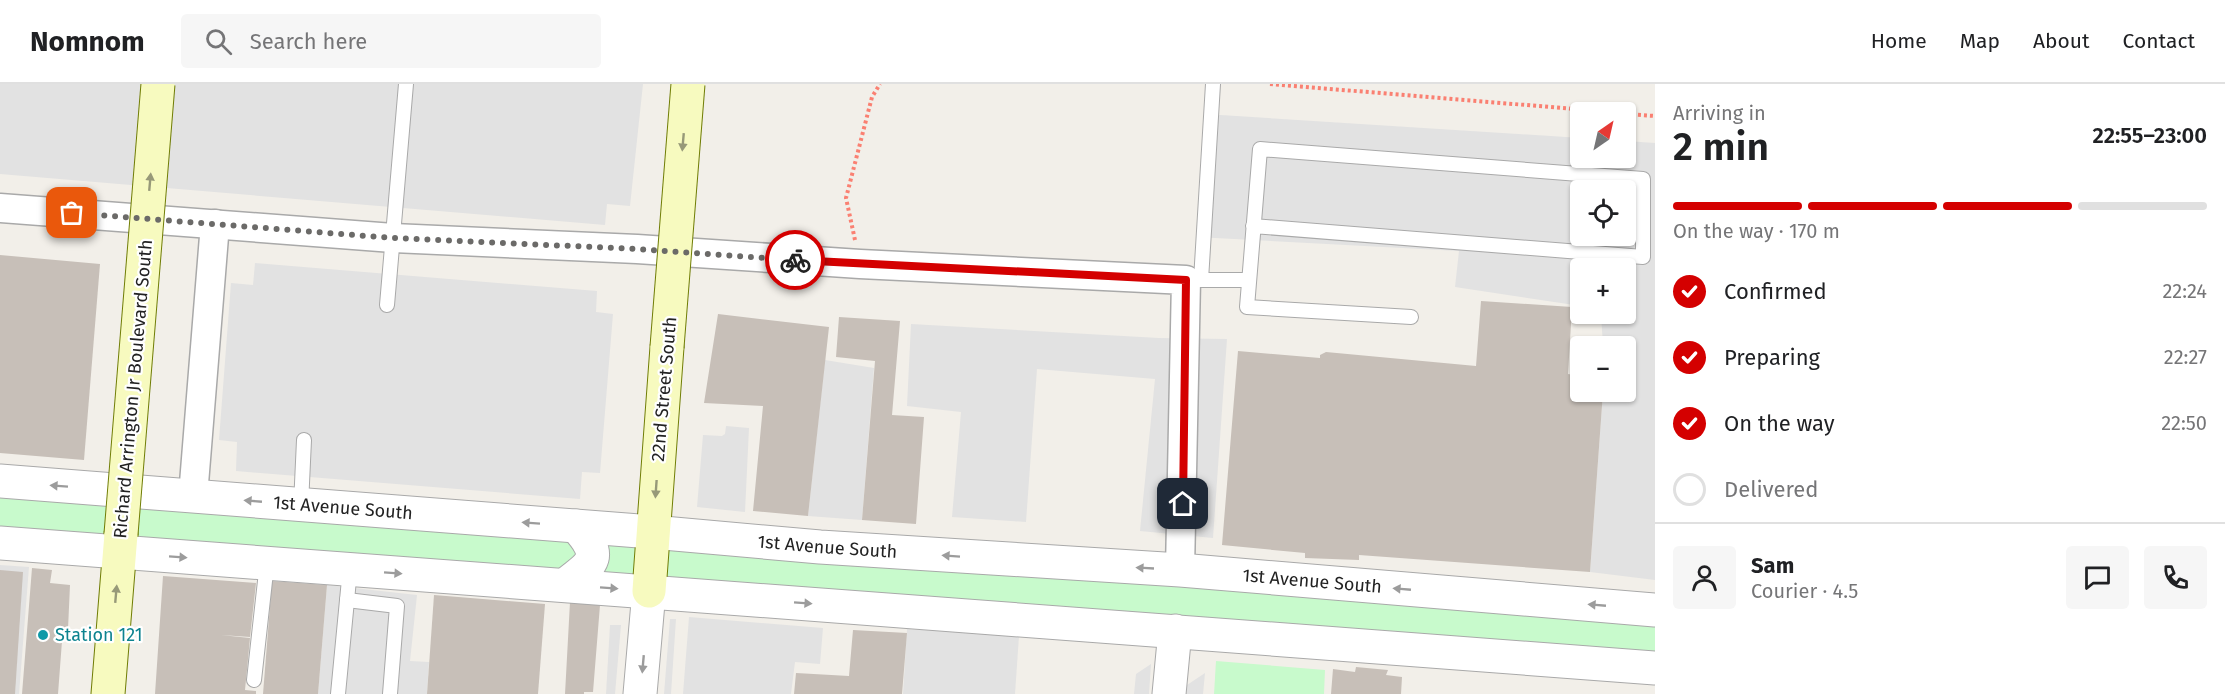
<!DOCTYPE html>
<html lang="en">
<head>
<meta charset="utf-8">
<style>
	:root { --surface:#fff; --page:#f6f6f6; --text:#202124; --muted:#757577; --line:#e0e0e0; --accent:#d40000 }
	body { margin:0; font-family:"Fira Sans",sans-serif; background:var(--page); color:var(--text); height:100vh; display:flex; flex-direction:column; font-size:22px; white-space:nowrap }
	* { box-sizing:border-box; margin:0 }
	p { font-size:20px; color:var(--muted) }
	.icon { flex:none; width:33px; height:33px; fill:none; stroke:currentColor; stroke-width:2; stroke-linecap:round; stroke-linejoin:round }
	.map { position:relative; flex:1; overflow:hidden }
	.panel { display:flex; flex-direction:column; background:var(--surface); width:570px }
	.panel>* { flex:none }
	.needle { width:39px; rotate:34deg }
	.buttons { position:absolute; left:1570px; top:18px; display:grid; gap:12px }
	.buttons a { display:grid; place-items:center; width:66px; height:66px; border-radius:6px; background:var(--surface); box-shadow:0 2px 4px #0004; font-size:30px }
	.pin { position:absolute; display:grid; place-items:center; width:51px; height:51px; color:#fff; margin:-26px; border-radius:12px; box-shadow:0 3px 9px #0006 }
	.courier { position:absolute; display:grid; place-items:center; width:60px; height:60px; margin:-30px; border:4px solid #d40000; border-radius:50%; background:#fff; color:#222; box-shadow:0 2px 8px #0007 }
	.head em { font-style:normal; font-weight:600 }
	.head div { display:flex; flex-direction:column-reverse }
	.head { display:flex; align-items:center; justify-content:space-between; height:102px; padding:0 18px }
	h1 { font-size:39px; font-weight:600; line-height:45px }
	.bar { display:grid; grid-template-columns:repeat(4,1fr); gap:9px 6px; align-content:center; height:72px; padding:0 18px }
	.bar i { height:8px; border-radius:4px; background:var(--line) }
	.bar .selected { background:var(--accent) }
	.bar p { grid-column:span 4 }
	.line { display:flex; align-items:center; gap:15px; padding:0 18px; border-top:2px solid var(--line) }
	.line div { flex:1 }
	.round { display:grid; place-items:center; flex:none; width:63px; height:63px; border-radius:6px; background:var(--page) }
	ol { padding:0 18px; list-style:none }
	li { display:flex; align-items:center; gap:18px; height:66px }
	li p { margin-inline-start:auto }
	li .icon { padding:6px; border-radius:50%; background:var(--accent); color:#fff; stroke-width:4 }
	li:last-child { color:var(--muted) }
	li i { width:33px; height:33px; border:3px solid var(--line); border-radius:50% }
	header { display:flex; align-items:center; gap:36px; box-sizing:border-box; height:84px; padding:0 30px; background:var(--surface); border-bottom:2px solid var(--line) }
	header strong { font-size:28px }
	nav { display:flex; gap:33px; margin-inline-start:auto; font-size:21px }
	.search { width:420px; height:54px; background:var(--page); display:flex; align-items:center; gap:15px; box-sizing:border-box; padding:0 21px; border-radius:6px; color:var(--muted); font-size:22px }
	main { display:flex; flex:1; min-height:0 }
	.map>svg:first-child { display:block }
	.park { fill:#c8facc }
	.parking { fill:#e2e2e2; fill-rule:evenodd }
	.building { fill:#c7bfb8 }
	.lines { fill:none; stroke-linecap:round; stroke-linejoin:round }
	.service-casing { stroke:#a9a9a9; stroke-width:16 }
	.minor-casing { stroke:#a9a9a9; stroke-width:31 }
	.tertiary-casing { stroke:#a9a9a9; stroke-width:35 }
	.secondary-casing { stroke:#707d05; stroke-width:35 }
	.path { stroke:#fa8072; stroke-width:4; stroke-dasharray:3 3; stroke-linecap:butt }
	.service { stroke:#fff; stroke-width:14 }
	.minor { stroke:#fff; stroke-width:28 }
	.tertiary { stroke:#fff; stroke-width:33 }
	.secondary { stroke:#f7fabf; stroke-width:33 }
	.secondary-bridge-casing { stroke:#707d05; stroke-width:35; stroke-linecap:butt }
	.secondary-bridge { stroke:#f7fabf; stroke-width:33 }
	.oneway { fill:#979978 }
	.oneway2 { fill:#9c9c9c }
	.done { stroke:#6b6a68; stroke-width:6; stroke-dasharray:0 10.8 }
	.route { stroke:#d40000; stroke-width:8 }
	.culture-dot { fill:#0f9aa8; stroke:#fff; stroke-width:2 }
	.labels { text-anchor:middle; stroke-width:4.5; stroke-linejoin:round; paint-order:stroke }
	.street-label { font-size:18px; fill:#222; stroke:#fff }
	.culture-label { font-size:18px; fill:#0d838f; stroke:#fff; text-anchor:start }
</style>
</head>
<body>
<header>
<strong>Nomnom</strong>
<div class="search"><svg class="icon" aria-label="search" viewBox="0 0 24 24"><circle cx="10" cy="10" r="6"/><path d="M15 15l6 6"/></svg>Search here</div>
<nav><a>Home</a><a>Map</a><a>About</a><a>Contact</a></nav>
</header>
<main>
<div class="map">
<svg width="1655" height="610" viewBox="0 0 1655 610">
	<rect width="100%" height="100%" fill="#f2efe9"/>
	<g class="park">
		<polygon points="0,410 1655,537 1655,570 0,442"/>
		<polygon points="1216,577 1325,586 1324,610 1214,610"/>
	</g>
	<g class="parking">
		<polygon points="0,0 643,0 630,122 607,120 605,141 0,90"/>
		<path d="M 1205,30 L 1581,54 L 1581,74 L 1626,74 L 1626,57 L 1655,59 L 1655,496 L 1590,488 L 1603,308 L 1626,308 L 1626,262 L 1603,262 L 1601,230 L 1626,230 L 1626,184 L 1581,184 L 1581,222 L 1455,203 L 1459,167 L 1196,153 ZM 1581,106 L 1626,106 L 1626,152 L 1581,152 Z"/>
		<polygon points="255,179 597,207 596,228 613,230 600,389 582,388 580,415 236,387 237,358 219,356 231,199 253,201"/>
		<polygon points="911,240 1159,254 1227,255 1213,454 1140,447 1155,295 1037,285 1026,438 952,433 961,328 907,322"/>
		<polygon points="825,276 874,284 862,436 808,432"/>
		<polygon points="726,342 749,344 745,428 697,423 703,351 722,352 725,350"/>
		<polygon points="0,481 29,483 19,610 0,610"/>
		<polygon points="327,501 417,511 410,577 429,578 427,610 318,610"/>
		<polygon points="689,533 823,544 820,580 795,578 791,610 683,610"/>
		<polygon points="670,535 676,535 671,610 664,610"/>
		<polygon points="610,541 621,541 615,610 606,610"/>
		<polygon points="907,545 1019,552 1015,610 903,610"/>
		<polygon points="1151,580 1149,610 1134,610 1136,590"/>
		<polygon points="1205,589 1203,610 1186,610 1187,601"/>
	</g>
	<g class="building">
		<polygon points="0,171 100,180 84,376 0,369"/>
		<polygon points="1481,217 1572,223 1568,290 1581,292 1581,308 1603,308 1590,488 1359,471 1359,476 1305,474 1305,469 1222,461 1238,267 1320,274 1320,271 1326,268 1476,282"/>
		<polygon points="718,230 829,243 808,432 753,427 763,322 704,319"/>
		<polygon points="839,233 900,237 892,331 924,333 916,440 862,436 875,277 836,273"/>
		<polygon points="32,484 52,486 50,499 70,501 68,545 60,545 59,556 62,557 58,610 22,610"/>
		<polygon points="0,486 23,488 15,610 0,610"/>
		<polygon points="163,492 256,499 250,553 221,551 250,554 245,606 256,607 256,610 155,610"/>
		<polygon points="272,497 327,501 318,610 263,610"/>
		<polygon points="434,511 545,520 538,610 427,610"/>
		<polygon points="570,518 600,521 593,608 584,608 584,610 565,610"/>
		<polygon points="853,546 907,549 902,610 794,610 796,589 849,592"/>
		<polygon points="1356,583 1388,586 1386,591 1402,593 1401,610 1331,610 1333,585 1355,588"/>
	</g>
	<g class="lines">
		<g class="service-casing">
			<g id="service">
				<polyline points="1253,142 1643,173 1643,95 1260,65 1247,223 1411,233"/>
				<polyline points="1194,196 1248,196"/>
				<polyline points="1201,196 1213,0"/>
				<polyline points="387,221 406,0"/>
				<polyline points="301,421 304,356"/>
				<polyline points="347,516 397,522 390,610"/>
				<polyline points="254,596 267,479"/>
				<polyline points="338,610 350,485"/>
			</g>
		</g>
		<g class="minor-casing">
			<g id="minor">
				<polyline points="0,124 393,154 637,165 860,180 1186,196 1180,486"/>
				<polyline points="193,412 215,140"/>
			</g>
		</g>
		<g class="tertiary-casing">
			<g id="tertiary">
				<path id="s1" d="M 0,397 L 652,448 L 820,463 L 1180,486 L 1655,526"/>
				<polyline points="0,459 1655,584"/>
				<path d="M 565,501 C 594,479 604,473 576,442"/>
				<polyline points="640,610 649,507"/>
				<polyline points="1169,610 1175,547"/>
			</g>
		</g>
		<g class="secondary-casing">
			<g id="secondary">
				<polyline points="649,507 667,263"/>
				<polyline points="108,610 121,450"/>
			</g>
		</g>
		<g class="path">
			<polyline points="1270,0 1611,28"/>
			<polyline points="1626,30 1655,32"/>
			<polyline points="855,156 846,114 872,13 880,0"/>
		</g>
		<use href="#service" class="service"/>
		<use href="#minor" class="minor"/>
		<use href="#tertiary" class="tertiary"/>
		<use href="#secondary" class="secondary"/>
		<g class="secondary-bridge-casing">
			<g id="secondary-bridge">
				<polyline points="667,263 688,0"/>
				<polyline points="121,450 158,0"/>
			</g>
		</g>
		<use href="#secondary-bridge" class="secondary-bridge"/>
	</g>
	<defs><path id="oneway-solid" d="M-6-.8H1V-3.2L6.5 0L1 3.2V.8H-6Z" transform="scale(1.5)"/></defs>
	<g class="oneway">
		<use href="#oneway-solid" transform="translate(683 58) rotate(95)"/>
		<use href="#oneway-solid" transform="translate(150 98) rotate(-85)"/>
		<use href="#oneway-solid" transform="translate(656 405) rotate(94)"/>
		<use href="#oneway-solid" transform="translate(116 510) rotate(-85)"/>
	</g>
	<g class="oneway2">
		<use href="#oneway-solid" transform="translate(59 402) rotate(-176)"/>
		<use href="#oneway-solid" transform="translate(253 417) rotate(-175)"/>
		<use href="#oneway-solid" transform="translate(531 439) rotate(-176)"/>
		<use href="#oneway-solid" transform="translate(951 472) rotate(-176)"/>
		<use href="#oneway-solid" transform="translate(178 473) rotate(4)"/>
		<use href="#oneway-solid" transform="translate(1145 484) rotate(-177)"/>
		<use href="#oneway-solid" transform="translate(393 489) rotate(4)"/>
		<use href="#oneway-solid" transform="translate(609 504) rotate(4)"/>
		<use href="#oneway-solid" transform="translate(1402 505) rotate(-175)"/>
		<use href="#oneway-solid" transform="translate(803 519) rotate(4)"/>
		<use href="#oneway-solid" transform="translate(1597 521) rotate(-175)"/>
		<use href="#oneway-solid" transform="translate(643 580) rotate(95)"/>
	</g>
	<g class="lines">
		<polyline class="done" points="72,129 393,154 637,165 795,176"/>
		<polyline class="route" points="795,176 1186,196 1183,420"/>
	</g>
	<circle class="culture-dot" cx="43" cy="551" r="6"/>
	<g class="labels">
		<g class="street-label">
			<text transform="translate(133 305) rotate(-85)" y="6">Richard Arrington Jr Boulevard South</text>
			<text transform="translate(664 305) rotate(-85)" y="6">22nd Street South</text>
			<text dy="6" stroke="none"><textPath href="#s1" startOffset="344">1st Avenue South</textPath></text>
			<text dy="6" stroke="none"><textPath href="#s1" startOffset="830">1st Avenue South</textPath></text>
			<text dy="6" stroke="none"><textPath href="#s1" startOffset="1316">1st Avenue South</textPath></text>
		</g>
		<g class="culture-label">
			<text x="55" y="557">Station 121</text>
		</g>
	</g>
</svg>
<div class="buttons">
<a><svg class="needle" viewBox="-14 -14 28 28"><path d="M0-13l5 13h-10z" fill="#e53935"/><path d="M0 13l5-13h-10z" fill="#757577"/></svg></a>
<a><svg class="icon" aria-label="locate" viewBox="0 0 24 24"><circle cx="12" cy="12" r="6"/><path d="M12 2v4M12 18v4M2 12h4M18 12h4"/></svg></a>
<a>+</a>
<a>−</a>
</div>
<div class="pin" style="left:72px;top:129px;background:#ea580c"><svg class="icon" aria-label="bag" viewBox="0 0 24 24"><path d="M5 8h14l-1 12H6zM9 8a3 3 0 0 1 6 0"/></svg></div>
<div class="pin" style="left:1183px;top:420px;background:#1f2937"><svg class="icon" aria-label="home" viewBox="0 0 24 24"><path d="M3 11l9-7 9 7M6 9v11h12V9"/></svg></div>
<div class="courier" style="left:795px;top:176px"><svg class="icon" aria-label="bike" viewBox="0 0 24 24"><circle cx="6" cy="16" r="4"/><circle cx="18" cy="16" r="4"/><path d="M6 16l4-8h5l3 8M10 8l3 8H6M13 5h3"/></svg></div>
</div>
<section class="panel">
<div class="head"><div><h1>2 min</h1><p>Arriving in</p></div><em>22:55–23:00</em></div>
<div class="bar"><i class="selected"></i><i class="selected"></i><i class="selected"></i><i></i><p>On the way · 170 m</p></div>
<ol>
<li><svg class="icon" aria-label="check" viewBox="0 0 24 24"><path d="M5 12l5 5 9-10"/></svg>Confirmed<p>22:24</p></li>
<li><svg class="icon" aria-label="check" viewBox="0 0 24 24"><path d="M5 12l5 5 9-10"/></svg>Preparing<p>22:27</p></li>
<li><svg class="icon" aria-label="check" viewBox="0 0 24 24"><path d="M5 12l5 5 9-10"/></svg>On the way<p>22:50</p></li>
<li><i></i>Delivered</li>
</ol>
<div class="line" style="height:108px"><a class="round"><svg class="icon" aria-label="person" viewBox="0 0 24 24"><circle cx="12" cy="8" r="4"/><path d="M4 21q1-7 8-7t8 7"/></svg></a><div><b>Sam</b><p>Courier · 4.5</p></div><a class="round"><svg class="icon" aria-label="chat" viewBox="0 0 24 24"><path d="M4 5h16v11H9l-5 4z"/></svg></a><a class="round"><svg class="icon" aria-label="phone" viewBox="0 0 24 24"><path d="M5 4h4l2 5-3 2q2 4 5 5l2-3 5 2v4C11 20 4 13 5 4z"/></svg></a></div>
</section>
</main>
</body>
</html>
